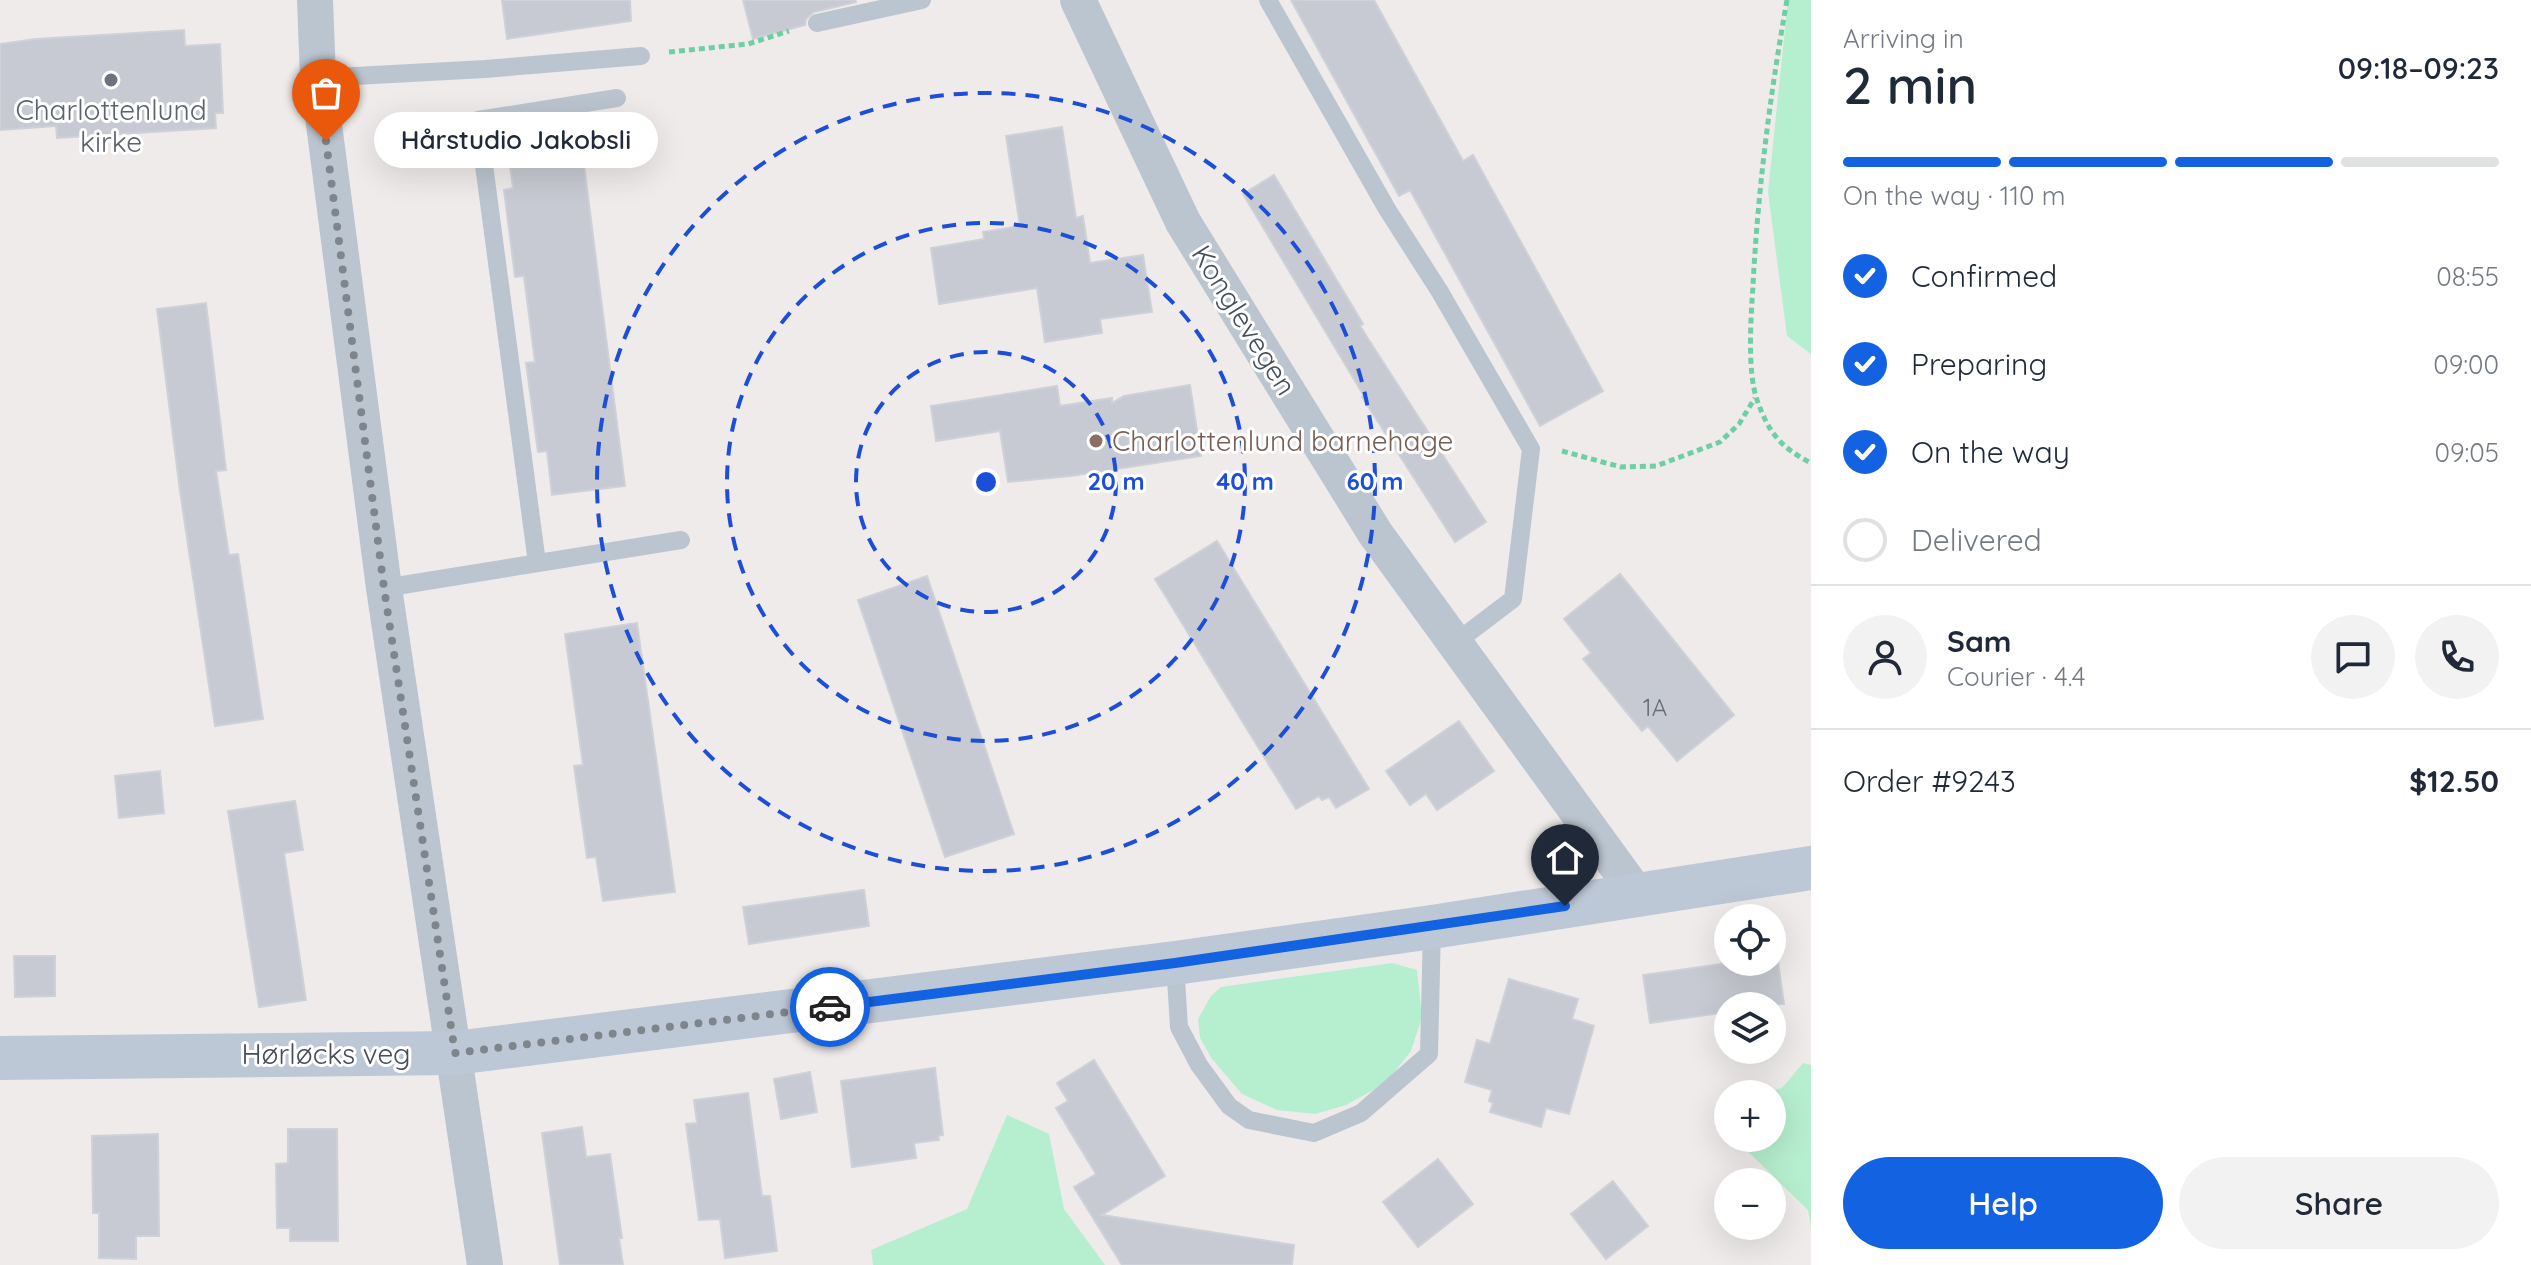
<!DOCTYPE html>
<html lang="en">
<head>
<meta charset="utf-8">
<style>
	:root { --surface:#fff; --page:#f2f2f3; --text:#1f2937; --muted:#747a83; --line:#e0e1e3; --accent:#1362e1 }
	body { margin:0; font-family:Quicksand,sans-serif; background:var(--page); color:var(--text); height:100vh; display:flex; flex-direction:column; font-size:30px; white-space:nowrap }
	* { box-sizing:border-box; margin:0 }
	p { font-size:26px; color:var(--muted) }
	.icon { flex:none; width:44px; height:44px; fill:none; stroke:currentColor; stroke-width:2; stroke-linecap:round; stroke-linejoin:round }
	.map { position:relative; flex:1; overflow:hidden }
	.drawer { display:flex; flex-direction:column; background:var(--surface); width:720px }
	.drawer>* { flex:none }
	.tools { position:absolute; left:1714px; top:904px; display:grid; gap:16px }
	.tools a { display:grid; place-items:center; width:72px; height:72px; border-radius:50%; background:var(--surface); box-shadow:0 8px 32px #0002; font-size:40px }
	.pin { position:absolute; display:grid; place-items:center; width:68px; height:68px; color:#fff; margin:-82px -34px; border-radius:50% 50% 50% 0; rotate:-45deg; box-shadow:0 0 8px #0007 }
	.pin .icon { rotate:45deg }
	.courier { position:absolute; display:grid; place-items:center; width:80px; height:80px; margin:-40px; border:6px solid #1362e1; border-radius:50%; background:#fff; color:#222; box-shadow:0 2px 10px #0007 }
	.bubble { position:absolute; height:56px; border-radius:28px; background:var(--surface); box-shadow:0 8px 32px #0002; font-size:26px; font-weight:600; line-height:56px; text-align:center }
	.head em { font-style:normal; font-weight:600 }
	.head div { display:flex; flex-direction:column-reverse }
	.head { display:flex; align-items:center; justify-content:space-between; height:136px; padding:0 32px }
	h1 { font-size:52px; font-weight:600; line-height:60px }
	.bar { display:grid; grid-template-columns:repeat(4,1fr); gap:12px 8px; align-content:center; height:96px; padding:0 32px }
	.bar i { height:10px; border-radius:6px; background:var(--line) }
	.bar .active { background:var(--accent) }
	.bar p { grid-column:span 4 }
	.line { display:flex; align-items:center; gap:20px; padding:0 32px; border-top:2px solid var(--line) }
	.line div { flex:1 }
	.round { display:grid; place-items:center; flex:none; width:84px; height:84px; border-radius:42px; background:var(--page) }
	ol { padding:0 32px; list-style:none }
	li { display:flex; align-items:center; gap:24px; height:88px }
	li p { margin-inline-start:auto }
	li .icon { padding:8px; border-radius:50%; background:var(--accent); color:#fff; stroke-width:4 }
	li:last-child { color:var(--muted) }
	li i { width:44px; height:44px; border:4px solid var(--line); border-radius:50% }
	.button { display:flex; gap:16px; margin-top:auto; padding:16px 32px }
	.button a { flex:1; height:92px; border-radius:48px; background:var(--accent); color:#fff; font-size:32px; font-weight:600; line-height:92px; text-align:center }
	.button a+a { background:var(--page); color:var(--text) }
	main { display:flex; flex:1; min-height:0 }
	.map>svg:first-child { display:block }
	.green { fill:#b6efcf }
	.building { fill:#c7cad2; stroke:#cfd1d8; stroke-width:2 }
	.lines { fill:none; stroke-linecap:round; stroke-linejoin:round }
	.path { stroke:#6ecea4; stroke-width:5; stroke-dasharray:6 4; stroke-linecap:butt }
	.lane { stroke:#bbc5cf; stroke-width:18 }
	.street { stroke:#bbc5cf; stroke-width:36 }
	.secondary { stroke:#bdc8d6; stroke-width:44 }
	.done { stroke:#7f858c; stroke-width:8; stroke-dasharray:0 14.4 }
	.route { stroke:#1362e1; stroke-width:10 }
	.ring { fill:none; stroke:#1d4ed8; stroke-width:4; stroke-dasharray:14 10 }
	.worship-dot { fill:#6b7280; stroke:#fff; stroke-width:3 }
	.education-dot { fill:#8d6e63; stroke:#fff; stroke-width:3 }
	.labels { text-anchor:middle; stroke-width:6; stroke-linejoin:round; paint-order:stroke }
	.number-label { font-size:24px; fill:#646d77 }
	.worship-label { font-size:28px; fill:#5b616d; stroke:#fff }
	.street-label { font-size:28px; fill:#434e59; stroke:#fff }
	.education-label { font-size:28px; fill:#785e54; stroke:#fff; text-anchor:start }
	.centre { fill:#1d4ed8; stroke:#fff; stroke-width:4 }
	.ring-label { font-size:24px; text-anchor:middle; font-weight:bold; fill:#1d4ed8; stroke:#fff; stroke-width:6; stroke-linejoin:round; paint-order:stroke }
</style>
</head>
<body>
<main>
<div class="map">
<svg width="1811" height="1265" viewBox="0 0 1811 1265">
	<rect width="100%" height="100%" fill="#efebeb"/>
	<g class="green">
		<polygon points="1788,0 1811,0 1811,354 1787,336 1768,192"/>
		<polygon points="1392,963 1417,970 1422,1017 1411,1051 1386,1083 1346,1105 1315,1114 1277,1110 1242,1094 1212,1059 1200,1038 1198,1019 1211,996 1221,987"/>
		<polygon points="1803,1063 1811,1065 1811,1227 1808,1210 1734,1138 1772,1138 1772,1094 1761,1094 1782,1088"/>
		<polygon points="1007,1115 1049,1134 1064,1209 1105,1265 873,1265 871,1250 967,1209"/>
	</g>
	<g class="building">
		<polygon points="502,0 630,0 631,21 507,39"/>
		<polygon points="743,0 855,0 856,2 814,12 806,19 805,25 753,39"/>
		<polygon points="1291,0 1374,0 1463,161 1473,155 1603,391 1540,426 1410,190 1399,196"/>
		<polygon points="184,30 185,46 220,44 223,113 215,113 216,128 57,138 56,126 0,130 0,44 36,39"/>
		<polygon points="1062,127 1076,218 1083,216 1090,263 1143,255 1152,312 1100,319 1102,333 1045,342 1037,288 939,304 931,248 984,239 983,232 1020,226 1006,136"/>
		<polygon points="580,134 625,486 552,495 547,451 538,452 526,363 535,362 524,276 515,277 504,190 513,188 507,143"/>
		<polygon points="1274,175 1363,324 1360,326 1486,522 1455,542 1362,397 1364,396 1243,194"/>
		<polygon points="206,303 226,470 216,471 229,555 238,554 263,719 215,726 180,491 157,309"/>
		<polygon points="1190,385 1201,456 1071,476 1008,482 1000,431 936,441 931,406 1057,386 1060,406 1112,398 1112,403 1124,396"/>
		<polygon points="1217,541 1369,789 1336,808 1329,797 1322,800 1319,796 1296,809 1155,579"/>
		<polygon points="1620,574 1734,715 1677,761 1648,726 1642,731 1583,659 1591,653 1564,619"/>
		<polygon points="927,576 1014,834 945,857 858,600"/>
		<polygon points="637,623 675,892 603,901 596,857 587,858 574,766 583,765 565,634"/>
		<polygon points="1459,721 1494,771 1437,810 1426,794 1410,805 1386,771"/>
		<polygon points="160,771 164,813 119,818 115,776"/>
		<polygon points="295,801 303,850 284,853 306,1000 259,1007 228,811"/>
		<polygon points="864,890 869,926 749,944 743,907"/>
		<polygon points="14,956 55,956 55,996 15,997"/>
		<polygon points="1735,962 1778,962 1784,1004 1728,1006 1728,1012 1650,1023 1643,975"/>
		<polygon points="1509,979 1578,999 1572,1019 1594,1026 1569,1114 1546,1108 1541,1127 1490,1112 1493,1103 1489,1101 1492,1090 1465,1082 1477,1040 1490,1044"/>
		<polygon points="1094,1060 1165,1176 1102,1215 1294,1245 1292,1265 1122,1265 1074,1187 1096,1174 1056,1108 1068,1101 1057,1083"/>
		<polygon points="935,1068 943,1135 938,1136 939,1140 914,1143 916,1158 852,1167 841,1081"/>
		<polygon points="810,1072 817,1112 781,1119 774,1079"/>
		<polygon points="748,1093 762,1196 770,1196 777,1251 725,1258 720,1219 699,1220 686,1124 697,1123 694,1100"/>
		<polygon points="582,1127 586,1157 610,1154 622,1238 619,1238 623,1265 560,1265 542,1133"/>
		<polygon points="288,1129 337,1129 338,1241 290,1241 290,1228 277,1228 276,1164 288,1163"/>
		<polygon points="158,1134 159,1236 136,1236 136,1259 99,1258 99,1213 93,1213 92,1136"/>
		<polygon points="1438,1159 1473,1204 1418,1247 1383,1202"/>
		<polygon points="1613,1181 1648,1226 1606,1259 1571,1214"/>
	</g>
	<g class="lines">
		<g class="path">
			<path d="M 1787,0 C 1770,95 1758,189 1753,285 C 1751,316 1747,371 1757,400 C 1769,433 1780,447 1811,463"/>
			<polyline points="669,52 748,44 789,31"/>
			<polyline points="1562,451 1621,467 1656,466 1720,442 1739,424 1755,398"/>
		</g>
		<g class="lane">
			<polyline points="1268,0 1387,209 1440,292 1531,449 1513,599 1455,643"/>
			<polyline points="817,23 922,0"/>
			<polyline points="318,78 485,69 641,56"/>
			<polyline points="537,563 478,120 617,98"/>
			<polyline points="384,588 681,540"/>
			<polyline points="1175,963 1179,1027 1199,1065 1229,1106 1249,1120 1314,1133 1361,1113 1429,1054 1432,927"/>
		</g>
		<g class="street">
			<polyline points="315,0 318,78 384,588 485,1265"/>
			<polyline points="1078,0 1183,222 1375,533 1637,894"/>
		</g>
		<polyline class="secondary" points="0,1058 455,1053 1175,963 1432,927 1811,868"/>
	</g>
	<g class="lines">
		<polyline class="done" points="326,141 384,588 455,1053 830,1007"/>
		<polyline class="route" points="830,1007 1175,963 1565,906"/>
	</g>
	<g class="ring">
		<circle cx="986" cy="482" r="130"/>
		<circle cx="986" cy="482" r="259"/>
		<circle cx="986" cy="482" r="389"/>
	</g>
	<circle class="worship-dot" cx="111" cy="80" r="8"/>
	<circle class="education-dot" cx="1096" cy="441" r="8"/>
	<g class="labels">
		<g class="number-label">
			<text x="1655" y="716">1A</text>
		</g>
		<g class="worship-label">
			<text x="111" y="120">Charlottenlund<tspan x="111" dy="32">kirke</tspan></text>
		</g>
		<g class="street-label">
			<text transform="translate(1244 320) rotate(58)" y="10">Konglevegen</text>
			<text x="326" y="1064">Hørløcks veg</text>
		</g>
		<g class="education-label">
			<text x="1112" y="451">Charlottenlund barnehage</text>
		</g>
	</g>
	<circle cx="986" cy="482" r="12" class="centre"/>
	<g class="ring-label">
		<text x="1116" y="490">20 m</text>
		<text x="1245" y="490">40 m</text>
		<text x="1375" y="490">60 m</text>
	</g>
</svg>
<div class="tools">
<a><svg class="icon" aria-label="locate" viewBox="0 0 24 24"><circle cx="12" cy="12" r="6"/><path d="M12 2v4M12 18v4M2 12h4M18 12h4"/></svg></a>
<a><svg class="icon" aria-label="layers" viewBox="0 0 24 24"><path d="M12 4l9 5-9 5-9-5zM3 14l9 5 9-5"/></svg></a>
<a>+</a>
<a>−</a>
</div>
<div class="pin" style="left:326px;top:141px;background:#ea580c"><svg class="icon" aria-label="bag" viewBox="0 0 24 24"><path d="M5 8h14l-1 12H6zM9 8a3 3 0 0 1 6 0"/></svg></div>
<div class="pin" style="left:1565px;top:906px;background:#1f2937"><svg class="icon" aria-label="home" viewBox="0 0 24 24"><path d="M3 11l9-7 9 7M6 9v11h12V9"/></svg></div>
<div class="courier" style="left:830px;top:1007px"><svg class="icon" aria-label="car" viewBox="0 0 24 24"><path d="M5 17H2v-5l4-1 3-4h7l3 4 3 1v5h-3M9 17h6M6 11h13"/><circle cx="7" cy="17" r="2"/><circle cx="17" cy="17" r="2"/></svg></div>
<div class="bubble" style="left:374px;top:112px;width:284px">Hårstudio Jakobsli</div>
</div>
<section class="drawer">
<div class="head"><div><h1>2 min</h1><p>Arriving in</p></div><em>09:18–09:23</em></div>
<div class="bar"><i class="active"></i><i class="active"></i><i class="active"></i><i></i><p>On the way · 110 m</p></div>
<ol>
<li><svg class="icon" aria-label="check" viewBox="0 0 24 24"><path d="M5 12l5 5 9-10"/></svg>Confirmed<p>08:55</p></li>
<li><svg class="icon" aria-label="check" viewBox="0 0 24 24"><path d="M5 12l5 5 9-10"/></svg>Preparing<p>09:00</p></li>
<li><svg class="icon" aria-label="check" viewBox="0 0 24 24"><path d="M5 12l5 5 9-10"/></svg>On the way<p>09:05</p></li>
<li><i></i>Delivered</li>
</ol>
<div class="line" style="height:144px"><a class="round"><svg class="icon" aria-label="person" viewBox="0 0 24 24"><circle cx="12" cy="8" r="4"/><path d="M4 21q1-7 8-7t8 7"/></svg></a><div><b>Sam</b><p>Courier · 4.4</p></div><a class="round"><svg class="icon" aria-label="chat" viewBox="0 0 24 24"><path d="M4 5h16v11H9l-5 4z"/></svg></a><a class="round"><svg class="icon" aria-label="phone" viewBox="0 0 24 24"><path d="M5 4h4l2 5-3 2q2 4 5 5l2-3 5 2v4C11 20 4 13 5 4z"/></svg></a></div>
<div class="line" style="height:104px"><div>Order #9243</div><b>$12.50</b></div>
<div class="button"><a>Help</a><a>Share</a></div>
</section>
</main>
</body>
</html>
